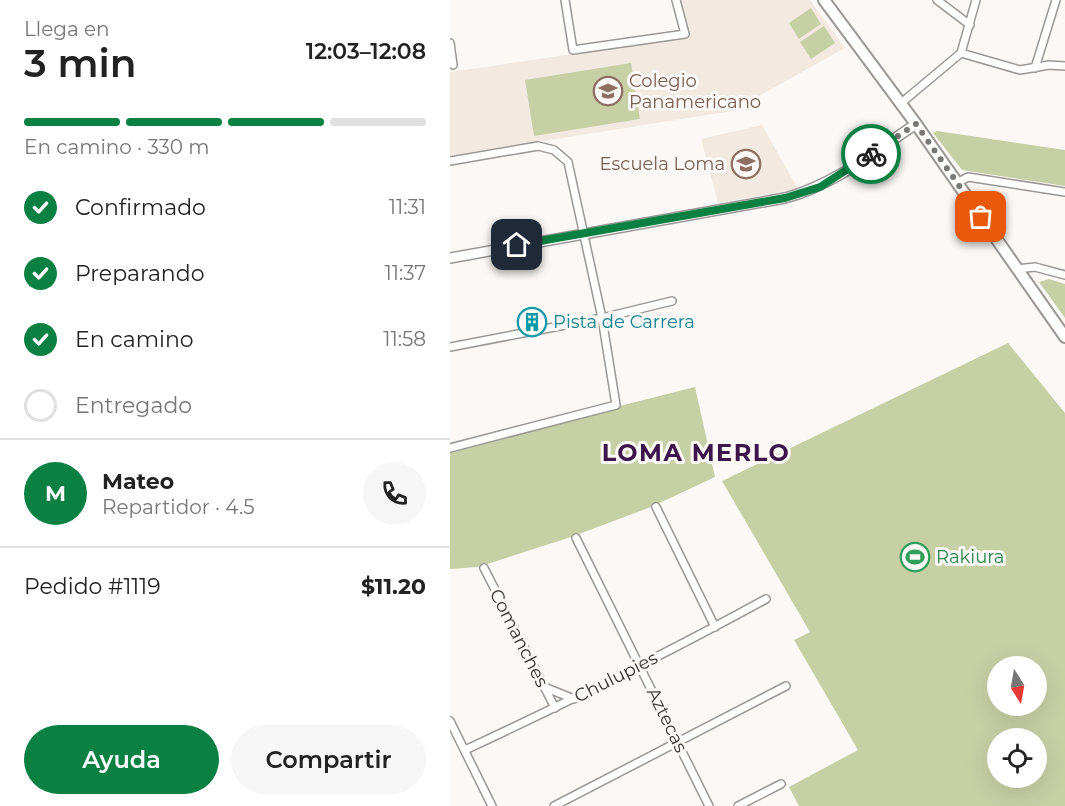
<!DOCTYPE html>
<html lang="es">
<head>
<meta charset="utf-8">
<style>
	:root { --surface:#fff; --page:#f6f6f6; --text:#222; --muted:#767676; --line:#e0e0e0; --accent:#0b8043 }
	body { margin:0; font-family:Montserrat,sans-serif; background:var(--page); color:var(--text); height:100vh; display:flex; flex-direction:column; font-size:22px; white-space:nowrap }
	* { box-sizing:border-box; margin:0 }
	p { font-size:20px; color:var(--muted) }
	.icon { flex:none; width:33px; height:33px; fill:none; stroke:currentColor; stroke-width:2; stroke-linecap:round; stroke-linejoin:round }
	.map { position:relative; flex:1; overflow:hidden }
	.drawer { display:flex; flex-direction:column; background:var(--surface); width:450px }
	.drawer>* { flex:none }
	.needle { width:39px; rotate:169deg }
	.tools { position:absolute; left:537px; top:656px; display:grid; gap:12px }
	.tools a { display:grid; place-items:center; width:60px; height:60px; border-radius:50%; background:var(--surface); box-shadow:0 6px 24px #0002; font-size:30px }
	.pin { position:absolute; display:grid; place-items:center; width:51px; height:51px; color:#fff; margin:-26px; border-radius:12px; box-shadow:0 3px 9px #0006 }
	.courier { position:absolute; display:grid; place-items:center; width:60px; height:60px; margin:-30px; border:4px solid #0b8043; border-radius:50%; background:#fff; color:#222; box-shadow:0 2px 8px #0007 }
	.head em { font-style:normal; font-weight:600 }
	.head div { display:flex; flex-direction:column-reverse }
	.head { display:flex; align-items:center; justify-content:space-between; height:102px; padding:0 24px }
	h1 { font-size:39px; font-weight:600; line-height:45px }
	.bar { display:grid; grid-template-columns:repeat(4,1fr); gap:9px 6px; align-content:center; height:72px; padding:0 24px }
	.bar i { height:8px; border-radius:4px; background:var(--line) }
	.bar .current { background:var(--accent) }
	.bar p { grid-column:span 4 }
	.line { display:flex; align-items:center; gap:15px; padding:0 24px; border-top:2px solid var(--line) }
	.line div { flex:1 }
	.round { display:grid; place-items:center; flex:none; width:63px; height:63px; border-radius:32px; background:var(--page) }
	ol { padding:0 24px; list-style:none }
	li { display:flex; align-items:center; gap:18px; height:66px }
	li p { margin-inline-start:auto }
	li .icon { padding:6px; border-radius:50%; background:var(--accent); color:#fff; stroke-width:4 }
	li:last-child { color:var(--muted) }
	li i { width:33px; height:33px; border:3px solid var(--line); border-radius:50% }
	.action { display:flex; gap:12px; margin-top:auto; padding:12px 24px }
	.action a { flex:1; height:69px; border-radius:36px; background:var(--accent); color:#fff; font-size:24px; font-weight:600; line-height:69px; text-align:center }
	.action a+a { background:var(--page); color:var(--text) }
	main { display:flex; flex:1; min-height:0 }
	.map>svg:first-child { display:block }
	.built { fill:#f2eae1 }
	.green { fill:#c7d0a5; fill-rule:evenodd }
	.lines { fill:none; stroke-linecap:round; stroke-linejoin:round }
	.minor-casing { stroke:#9a9795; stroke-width:10 }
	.tertiary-casing { stroke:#9a9795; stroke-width:12 }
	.secondary-casing { stroke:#9a9795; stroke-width:14 }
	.minor { stroke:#fff; stroke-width:7 }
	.tertiary { stroke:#fff; stroke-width:9 }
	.secondary { stroke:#fff; stroke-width:10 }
	.done { stroke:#7a7876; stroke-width:6; stroke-dasharray:0 10.8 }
	.route { stroke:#0b8043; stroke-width:8 }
	.labels { text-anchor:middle; stroke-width:6; stroke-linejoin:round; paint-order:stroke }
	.education-label { font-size:18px; fill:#785e54; stroke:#fbf8f5; text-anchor:start }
	.culture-label { font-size:18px; fill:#0d838f; stroke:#fbf8f5; text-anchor:start }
	.leisure-label { font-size:18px; fill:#27864d; stroke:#fbf8f5; text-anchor:start }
	.street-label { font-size:18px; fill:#343332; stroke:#fbf8f5 }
	.district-label { font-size:24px; font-weight:bold; letter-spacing:1.5px; fill:#3c154a; stroke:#fbf8f5 }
</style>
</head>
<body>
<main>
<section class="drawer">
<div class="head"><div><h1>3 min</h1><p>Llega en</p></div><em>12:03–12:08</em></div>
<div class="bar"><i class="current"></i><i class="current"></i><i class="current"></i><i></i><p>En camino · 330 m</p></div>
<ol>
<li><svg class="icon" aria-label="check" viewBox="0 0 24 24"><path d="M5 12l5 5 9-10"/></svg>Confirmado<p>11:31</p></li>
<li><svg class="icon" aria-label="check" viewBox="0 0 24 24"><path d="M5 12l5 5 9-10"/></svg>Preparando<p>11:37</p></li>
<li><svg class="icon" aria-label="check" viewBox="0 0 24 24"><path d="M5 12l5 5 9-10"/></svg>En camino<p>11:58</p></li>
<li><i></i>Entregado</li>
</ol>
<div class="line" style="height:108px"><b class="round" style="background:var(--accent);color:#fff">M</b><div><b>Mateo</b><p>Repartidor · 4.5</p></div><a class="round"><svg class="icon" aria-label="phone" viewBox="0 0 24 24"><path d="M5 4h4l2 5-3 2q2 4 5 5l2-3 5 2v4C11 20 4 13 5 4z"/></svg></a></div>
<div class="line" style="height:78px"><div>Pedido #1119</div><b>$11.20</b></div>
<div class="action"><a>Ayuda</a><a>Compartir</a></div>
</section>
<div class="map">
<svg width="615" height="806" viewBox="0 0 615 806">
	<rect width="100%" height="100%" fill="#fbf8f5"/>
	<g class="built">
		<polygon points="230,0 360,0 395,48 282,111 0,156 0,72 239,37"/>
		<polygon points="312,125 348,189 268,203 251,139"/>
	</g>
	<g class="green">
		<polygon points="361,8 371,24 349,39 339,23"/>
		<polygon points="374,26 385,43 361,59 350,42"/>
		<polygon points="181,63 190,119 84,136 75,80"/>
		<polygon points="487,131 615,150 615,186 512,170 483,133"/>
		<polygon points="599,279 615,284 615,318 589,282"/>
		<path d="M 558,343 L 615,413 L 615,806 L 349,806 L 339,787 L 408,750 L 344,640 L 360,632 L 272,481 ZM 548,666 L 586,666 L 586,705 L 548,705 ZM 548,738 L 586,738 L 586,777 L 548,777 Z"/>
		<polygon points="245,387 265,477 201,507 121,537 28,567 0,569 0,449"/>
	</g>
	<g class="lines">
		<g class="minor-casing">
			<g id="minor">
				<polyline points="115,0 123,50 235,34 226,0"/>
				<polyline points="487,0 520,25"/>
				<polyline points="0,43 3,65"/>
				<polyline points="511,53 570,70 599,65 615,66"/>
				<polyline points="585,68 606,0"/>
				<polyline points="450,104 511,53 526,0"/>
				<polyline points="0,161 88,146 104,150 118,162 152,318 166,405 0,448"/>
				<polyline points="507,183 518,177 615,192"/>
				<polyline points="566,269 585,267 615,275"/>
				<polyline points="0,347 152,318 222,301"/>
				<polyline points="206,507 265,627"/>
				<polyline points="126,538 259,806"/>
				<polyline points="34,568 105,708"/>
				<polyline points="94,687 124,699"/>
				<polyline points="0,721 42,806"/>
				<path d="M 15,750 C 116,703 218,653 316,599"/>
				<polyline points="104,806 336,686"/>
				<polyline points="288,806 331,784"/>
			</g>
		</g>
		<g class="tertiary-casing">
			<path id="tertiary" d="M 0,258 L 335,198 C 384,185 424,152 466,124"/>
		</g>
		<g class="secondary-casing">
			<polyline id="secondary" points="374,0 466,124 615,337"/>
		</g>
		<use href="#minor" class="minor"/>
		<use href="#tertiary" class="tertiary"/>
		<use href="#secondary" class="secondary"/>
	</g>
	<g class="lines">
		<polyline class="done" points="421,154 466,124 531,217"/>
		<polyline class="route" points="67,245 335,198 370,187 421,154"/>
	</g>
	<defs>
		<g id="school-ring" transform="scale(1.5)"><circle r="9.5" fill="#fbf8f5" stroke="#8d6e63" stroke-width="1.5"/><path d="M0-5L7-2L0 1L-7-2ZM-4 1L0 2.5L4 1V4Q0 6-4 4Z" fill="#8d6e63"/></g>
		<g id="building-ring" transform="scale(1.5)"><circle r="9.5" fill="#fbf8f5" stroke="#0f9aa8" stroke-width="1.5"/><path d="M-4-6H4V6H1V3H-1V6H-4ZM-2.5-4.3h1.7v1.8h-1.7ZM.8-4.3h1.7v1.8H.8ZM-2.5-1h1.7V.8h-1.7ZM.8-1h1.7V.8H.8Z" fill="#0f9aa8"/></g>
		<g id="stadium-ring" transform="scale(1.5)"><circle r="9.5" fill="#fbf8f5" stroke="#2e9e5b" stroke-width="1.5"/><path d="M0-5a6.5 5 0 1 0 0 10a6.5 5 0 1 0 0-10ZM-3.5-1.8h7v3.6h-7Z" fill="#2e9e5b"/></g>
	</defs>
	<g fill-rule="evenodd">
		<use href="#school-ring" x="158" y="91"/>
		<use href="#school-ring" x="296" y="164"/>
		<use href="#building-ring" x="82" y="322"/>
		<use href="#stadium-ring" x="465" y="557"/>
	</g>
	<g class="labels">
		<g class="education-label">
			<text x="179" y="87">Colegio<tspan x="179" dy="21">Panamericano</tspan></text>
			<text x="275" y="170" text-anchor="end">Escuela Loma</text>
		</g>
		<g class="culture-label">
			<text x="103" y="328">Pista de Carrera</text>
		</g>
		<g class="leisure-label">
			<text x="486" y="563">Rakiura</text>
		</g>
		<g class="street-label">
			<text transform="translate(69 638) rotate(63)" y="6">Comanches</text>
			<text transform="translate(166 677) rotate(-27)" y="6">Chulupies</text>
			<text transform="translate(217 720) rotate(64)" y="6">Aztecas</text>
		</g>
		<g class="district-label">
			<text x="246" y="461">LOMA MERLO</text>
		</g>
	</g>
</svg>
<div class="tools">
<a><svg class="needle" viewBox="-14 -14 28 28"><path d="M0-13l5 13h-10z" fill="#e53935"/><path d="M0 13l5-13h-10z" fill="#767676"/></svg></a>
<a><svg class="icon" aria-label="locate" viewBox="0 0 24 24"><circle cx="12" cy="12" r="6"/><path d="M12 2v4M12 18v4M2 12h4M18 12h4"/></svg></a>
</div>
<div class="pin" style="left:531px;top:217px;background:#ea580c"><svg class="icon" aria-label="bag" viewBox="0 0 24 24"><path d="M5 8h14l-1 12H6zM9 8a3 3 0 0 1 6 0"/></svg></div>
<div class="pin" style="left:67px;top:245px;background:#1f2937"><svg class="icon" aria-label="home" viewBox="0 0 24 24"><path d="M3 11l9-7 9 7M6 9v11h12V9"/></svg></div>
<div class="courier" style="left:421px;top:154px"><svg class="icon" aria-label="bike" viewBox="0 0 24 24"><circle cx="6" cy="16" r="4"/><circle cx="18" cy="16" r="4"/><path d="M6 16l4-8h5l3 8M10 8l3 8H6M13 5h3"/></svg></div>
</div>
</main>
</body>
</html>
